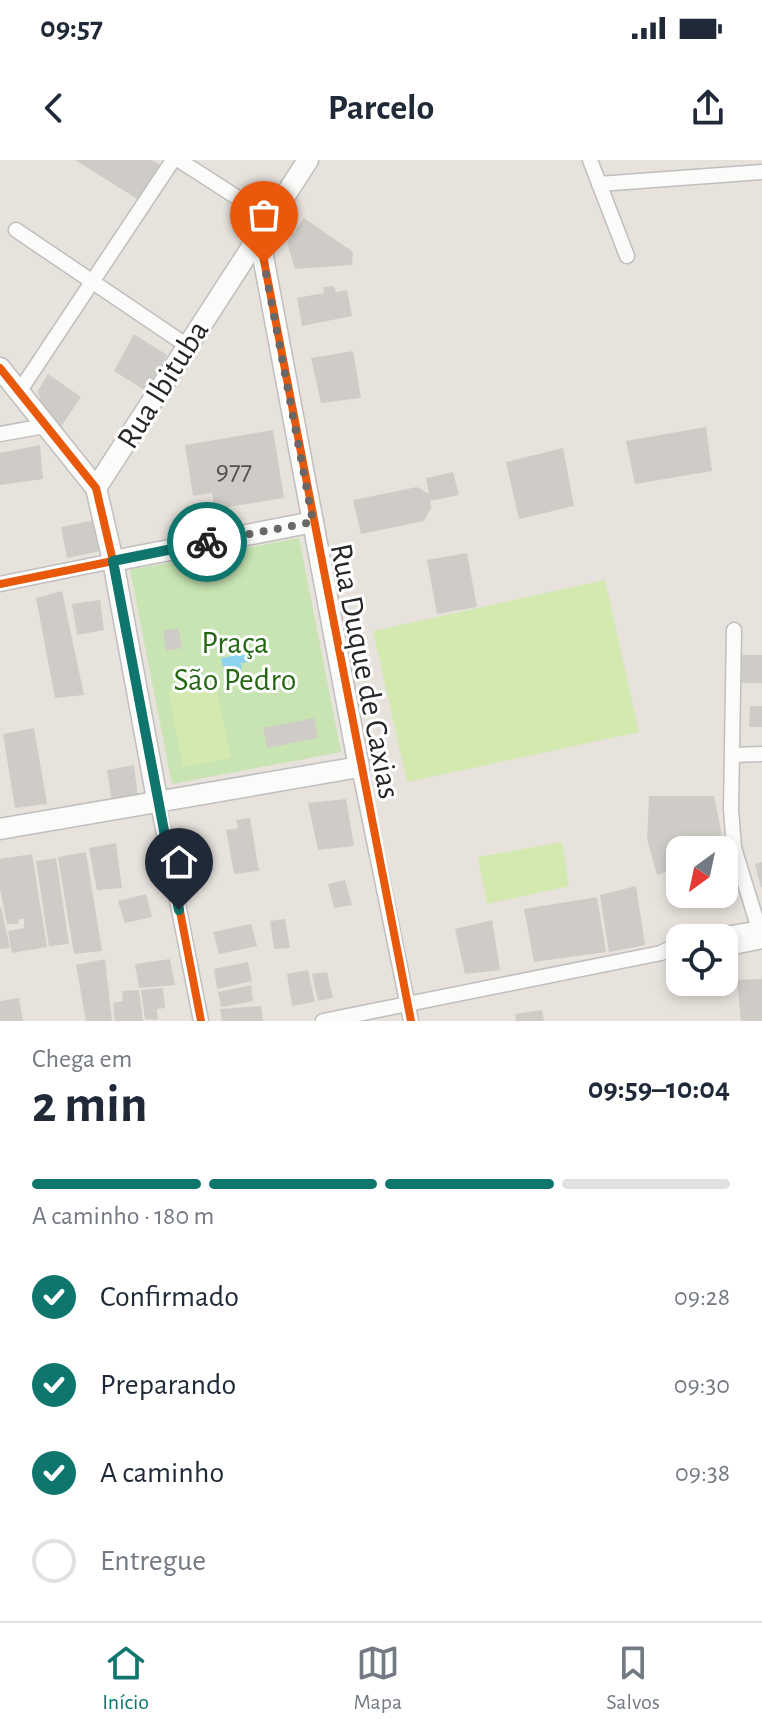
<!DOCTYPE html>
<html lang="pt">
<head>
<meta charset="utf-8">
<style>
	:root { --surface:#fff; --page:#f6f6f7; --text:#1f2937; --muted:#747a83; --line:#e0e1e3; --accent:#0f766e }
	body { margin:0; font-family:"Alegreya Sans",sans-serif; background:var(--page); color:var(--text); height:100vh; display:flex; flex-direction:column; font-size:30px; white-space:nowrap }
	* { box-sizing:border-box; margin:0 }
	p { font-size:26px; color:var(--muted) }
	.icon { flex:none; width:44px; height:44px; fill:none; stroke:currentColor; stroke-width:2; stroke-linecap:round; stroke-linejoin:round }
	.map { position:relative; height:861px; overflow:hidden }
	.sheet { display:flex; flex-direction:column; background:var(--surface); flex:1 }
	.sheet>* { flex:none }
	.needle { width:52px; rotate:213deg }
	.fabs { position:absolute; left:666px; top:676px; display:grid; gap:16px }
	.fabs a { display:grid; place-items:center; width:72px; height:72px; border-radius:16px; background:var(--surface); box-shadow:0 4px 12px #0003; font-size:40px }
	.pin { position:absolute; display:grid; place-items:center; width:68px; height:68px; color:#fff; margin:-82px -34px; border-radius:50% 50% 50% 0; rotate:-45deg; box-shadow:0 0 8px #0007 }
	.pin .icon { rotate:45deg }
	.courier { position:absolute; display:grid; place-items:center; width:80px; height:80px; margin:-40px; border:6px solid #0f766e; border-radius:50%; background:#fff; color:#222; box-shadow:0 2px 10px #0007 }
	.headline em { font-style:normal; font-weight:700 }
	.headline div { display:flex; flex-direction:column-reverse }
	.headline { display:flex; align-items:center; justify-content:space-between; height:136px; padding:0 32px }
	h1 { font-size:52px; font-weight:700; line-height:60px }
	.bar { display:grid; grid-template-columns:repeat(4,1fr); gap:12px 8px; align-content:center; height:96px; padding:0 32px }
	.bar i { height:10px; border-radius:6px; background:var(--line) }
	.bar .selected { background:var(--accent) }
	.bar p { grid-column:span 4 }
	ol { padding:0 32px; list-style:none }
	li { display:flex; align-items:center; gap:24px; height:88px }
	li p { margin-inline-start:auto }
	li .icon { padding:8px; border-radius:50%; background:var(--accent); color:#fff; stroke-width:4 }
	li:last-child { color:var(--muted) }
	li i { width:44px; height:44px; border:4px solid var(--line); border-radius:50% }
	.status { display:flex; justify-content:space-between; align-items:center; height:56px; padding:0 40px; background:var(--surface); direction:ltr }
	.status svg { height:22px; fill:currentColor }
	header { display:flex; justify-content:space-between; align-items:center; height:104px; padding:0 32px; background:var(--surface); font-size:36px; font-weight:700 }
	.tab-bar { display:flex; justify-content:space-around; align-items:center; height:112px; border-top:2px solid var(--line); background:var(--surface); font-size:22px; color:var(--muted) }
	.tab-bar a { display:grid; justify-items:center; gap:4px }
	.tab-bar .selected { color:var(--accent) }
	.map>svg:first-child { display:block }
	.green { fill:#c7e4b2 }
	.pitch { fill:#d3e9af }
	.water { fill:#8bd3ee }
	.building { fill:#cfccc8 }
	.lines { fill:none; stroke-linecap:round; stroke-linejoin:round }
	.street-casing { stroke:#c0bebe; stroke-width:17 }
	.secondary-casing { stroke:#c0bebe; stroke-width:23 }
	.street { stroke:#fbfbfa; stroke-width:14 }
	.secondary { stroke:#fbfbfa; stroke-width:20 }
	.cycleway-casing { stroke:#fff; stroke-width:13 }
	.cycleway { stroke:#e8590c; stroke-width:8 }
	.done { stroke:#6a6866; stroke-width:8; stroke-dasharray:0 14.4 }
	.route { stroke:#0f766e; stroke-width:10 }
	.labels { text-anchor:middle; stroke-width:6; stroke-linejoin:round; paint-order:stroke }
	.number-label { font-size:28px; fill:#525150 }
	.street-label { font-size:32px; fill:#272727; stroke:#fff }
	.park-label { font-size:32px; fill:#266715; stroke:#fff }
</style>
</head>
<body>
<div class="status"><b>09:57</b><svg viewBox="0 0 49 12"><path d="M0 12V9h3v3zM5 12V6h3v6zM10 12V3h3v9zM15 12V0h3v12zM26 1h20v11H26zM47 4h2v5h-2z"/></svg></div>
<header><svg class="icon" aria-label="back" viewBox="0 0 24 24"><path d="M15 5l-7 7 7 7"/></svg>Parcelo<svg class="icon" aria-label="share" viewBox="0 0 24 24"><path d="M12 15V3M7 8l5-5 5 5M5 13v7h14v-7"/></svg></header>
<div class="map">
<svg width="762" height="861" viewBox="0 0 762 861">
	<rect width="100%" height="100%" fill="#e7e2dc"/>
	<polygon class="green" points="299,378 341,592 172,624 130,410"/>
	<g class="pitch">
		<polygon points="605,420 639,572 407,622 373,471"/>
		<polygon points="215,521 231,598 183,607 168,531"/>
		<polygon points="562,682 569,726 487,744 478,697"/>
	</g>
	<polygon class="water" points="236,486 238,495 248,494 250,502 241,503 242,513 234,515 232,506 223,507 221,498 230,497 228,487"/>
	<g class="building">
		<polygon points="75,0 152,0 160,5 139,40"/>
		<polygon points="304,58 353,92 352,105 295,109 287,83"/>
		<polygon points="334,126 336,132 347,130 352,156 302,166 297,138 324,133 323,127"/>
		<polygon points="134,174 167,195 146,231 114,211"/>
		<polygon points="353,191 361,238 321,243 311,198"/>
		<polygon points="48,214 81,237 60,268 41,244 38,231"/>
		<polygon points="706,267 712,311 635,324 626,281"/>
		<polygon points="273,270 284,338 215,349 212,333 193,336 185,285"/>
		<polygon points="40,285 43,319 0,325 0,293"/>
		<polygon points="563,288 574,346 519,359 506,302"/>
		<polygon points="453,312 459,335 430,341 431,348 424,361 361,374 353,340 417,327 429,334 426,318"/>
		<polygon points="96,360 101,391 67,398 61,367"/>
		<polygon points="467,393 477,447 437,454 427,400"/>
		<polygon points="62,431 84,535 55,538 36,438"/>
		<polygon points="100,440 104,470 77,475 72,444"/>
		<polygon points="178,468 182,488 166,491 163,471"/>
		<rect x="742" y="495" width="20" height="28"/>
		<polygon points="750,546 762,546 762,567 749,567"/>
		<polygon points="314,558 318,578 267,588 263,568"/>
		<polygon points="34,568 47,644 15,648 3,574"/>
		<polygon points="134,605 138,638 112,643 107,610"/>
		<polygon points="649,636 714,636 725,690 680,690 680,708 657,715 647,679"/>
		<polygon points="346,639 354,686 318,690 308,643"/>
		<polygon points="250,658 259,711 234,714 226,670 238,668 236,660"/>
		<polygon points="116,683 122,728 97,730 89,688"/>
		<polygon points="86,692 102,791 74,794 58,697"/>
		<polygon points="32,694 47,787 12,793 8,771 24,768 24,759 19,759 18,764 7,764 0,729 0,699"/>
		<polygon points="56,698 69,784 49,786 36,701"/>
		<polygon points="762,702 762,727 761,728 755,704"/>
		<polygon points="345,720 352,745 334,748 328,724"/>
		<polygon points="636,726 645,785 609,792 600,735"/>
		<polygon points="146,734 152,757 125,763 118,741"/>
		<polygon points="597,737 606,792 534,802 524,749"/>
		<polygon points="0,747 1,747 10,788 0,789"/>
		<polygon points="285,759 290,788 274,789 270,761"/>
		<polygon points="492,760 500,810 465,814 455,769"/>
		<polygon points="251,764 257,786 219,794 213,772"/>
		<polygon points="105,799 112,861 86,861 76,805"/>
		<polygon points="170,799 175,825 139,828 135,804"/>
		<polygon points="248,802 252,821 217,829 214,809"/>
		<polygon points="308,810 315,842 292,846 287,814"/>
		<polygon points="327,812 333,838 318,841 312,814"/>
		<polygon points="762,819 762,861 741,861 737,820"/>
		<polygon points="251,825 253,841 221,847 218,832"/>
		<polygon points="163,828 165,848 157,849 158,860 145,859 141,830"/>
		<polygon points="139,830 143,861 115,861 113,843 123,841 122,831"/>
		<polygon points="19,838 23,861 0,861 0,841"/>
		<polygon points="261,846 263,861 222,861 220,849"/>
		<polygon points="542,850 544,861 516,861 515,854"/>
	</g>
	<g class="lines">
		<g class="street-casing">
			<g id="street">
				<polyline points="179,0 269,58"/>
				<polyline points="590,0 627,96"/>
				<polyline points="599,24 762,12"/>
				<polyline points="16,70 186,185"/>
				<polyline points="19,232 173,0"/>
				<polyline points="0,274 45,266"/>
				<polyline points="0,424 113,401"/>
				<polyline points="734,470 731,649 734,688 759,769"/>
				<polyline points="733,595 762,594"/>
				<polyline points="359,607 411,861"/>
				<polyline points="157,639 201,861"/>
				<polyline points="703,778 762,768"/>
				<polyline points="724,789 762,781"/>
				<polyline points="323,861 661,793 680,783"/>
			</g>
		</g>
		<g class="secondary-casing">
			<g id="secondary">
				<polyline points="0,208 96,328 113,401 157,639"/>
				<polyline points="96,328 308,0"/>
				<polyline points="113,401 313,362"/>
				<polyline points="0,669 359,607 259,75"/>
			</g>
		</g>
		<use href="#street" class="street"/>
		<use href="#secondary" class="secondary"/>
		<g class="cycleway-casing">
			<g id="cycleway">
				<polyline points="259,75 411,861"/>
				<polyline points="0,208 96,328 113,401 201,861"/>
				<polyline points="0,424 113,401"/>
			</g>
		</g>
		<use href="#cycleway" class="cycleway"/>
	</g>
	<g class="lines">
		<polyline class="done" points="207,382 313,362 264,103"/>
		<polyline class="route" points="179,750 113,401 207,382"/>
	</g>
	<g class="labels">
		<g class="number-label">
			<text x="234" y="319">977</text>
		</g>
		<g class="street-label">
			<text transform="translate(162 224) rotate(-58)" y="11">Rua Ibituba</text>
			<text transform="translate(366 511) rotate(79)" y="11">Rua Duque de Caxias</text>
		</g>
		<g class="park-label">
			<text x="235" y="493">Praça<tspan x="235" dy="37">São Pedro</tspan></text>
		</g>
	</g>
</svg>
<div class="fabs">
<a><svg class="needle" viewBox="-14 -14 28 28"><path d="M0-13l5 13h-10z" fill="#e53935"/><path d="M0 13l5-13h-10z" fill="#747a83"/></svg></a>
<a><svg class="icon" aria-label="locate" viewBox="0 0 24 24"><circle cx="12" cy="12" r="6"/><path d="M12 2v4M12 18v4M2 12h4M18 12h4"/></svg></a>
</div>
<div class="pin" style="left:264px;top:103px;background:#ea580c"><svg class="icon" aria-label="bag" viewBox="0 0 24 24"><path d="M5 8h14l-1 12H6zM9 8a3 3 0 0 1 6 0"/></svg></div>
<div class="pin" style="left:179px;top:750px;background:#1f2937"><svg class="icon" aria-label="home" viewBox="0 0 24 24"><path d="M3 11l9-7 9 7M6 9v11h12V9"/></svg></div>
<div class="courier" style="left:207px;top:382px"><svg class="icon" aria-label="bike" viewBox="0 0 24 24"><circle cx="6" cy="16" r="4"/><circle cx="18" cy="16" r="4"/><path d="M6 16l4-8h5l3 8M10 8l3 8H6M13 5h3"/></svg></div>
</div>
<section class="sheet">
<div class="headline"><div><h1>2 min</h1><p>Chega em</p></div><em>09:59–10:04</em></div>
<div class="bar"><i class="selected"></i><i class="selected"></i><i class="selected"></i><i></i><p>A caminho · 180 m</p></div>
<ol>
<li><svg class="icon" aria-label="check" viewBox="0 0 24 24"><path d="M5 12l5 5 9-10"/></svg>Confirmado<p>09:28</p></li>
<li><svg class="icon" aria-label="check" viewBox="0 0 24 24"><path d="M5 12l5 5 9-10"/></svg>Preparando<p>09:30</p></li>
<li><svg class="icon" aria-label="check" viewBox="0 0 24 24"><path d="M5 12l5 5 9-10"/></svg>A caminho<p>09:38</p></li>
<li><i></i>Entregue</li>
</ol>
</section>
<nav class="tab-bar">
<a class="selected"><svg class="icon" aria-label="home" viewBox="0 0 24 24"><path d="M3 11l9-7 9 7M6 9v11h12V9"/></svg>Início</a>
<a><svg class="icon" aria-label="map" viewBox="0 0 24 24"><path d="M3 6l6-2 6 2 6-2v14l-6 2-6-2-6 2zM9 4v14M15 6v14"/></svg>Mapa</a>
<a><svg class="icon" aria-label="saved" viewBox="0 0 24 24"><path d="M7 4h10v16l-5-4-5 4z"/></svg>Salvos</a>
</nav>
</body>
</html>
